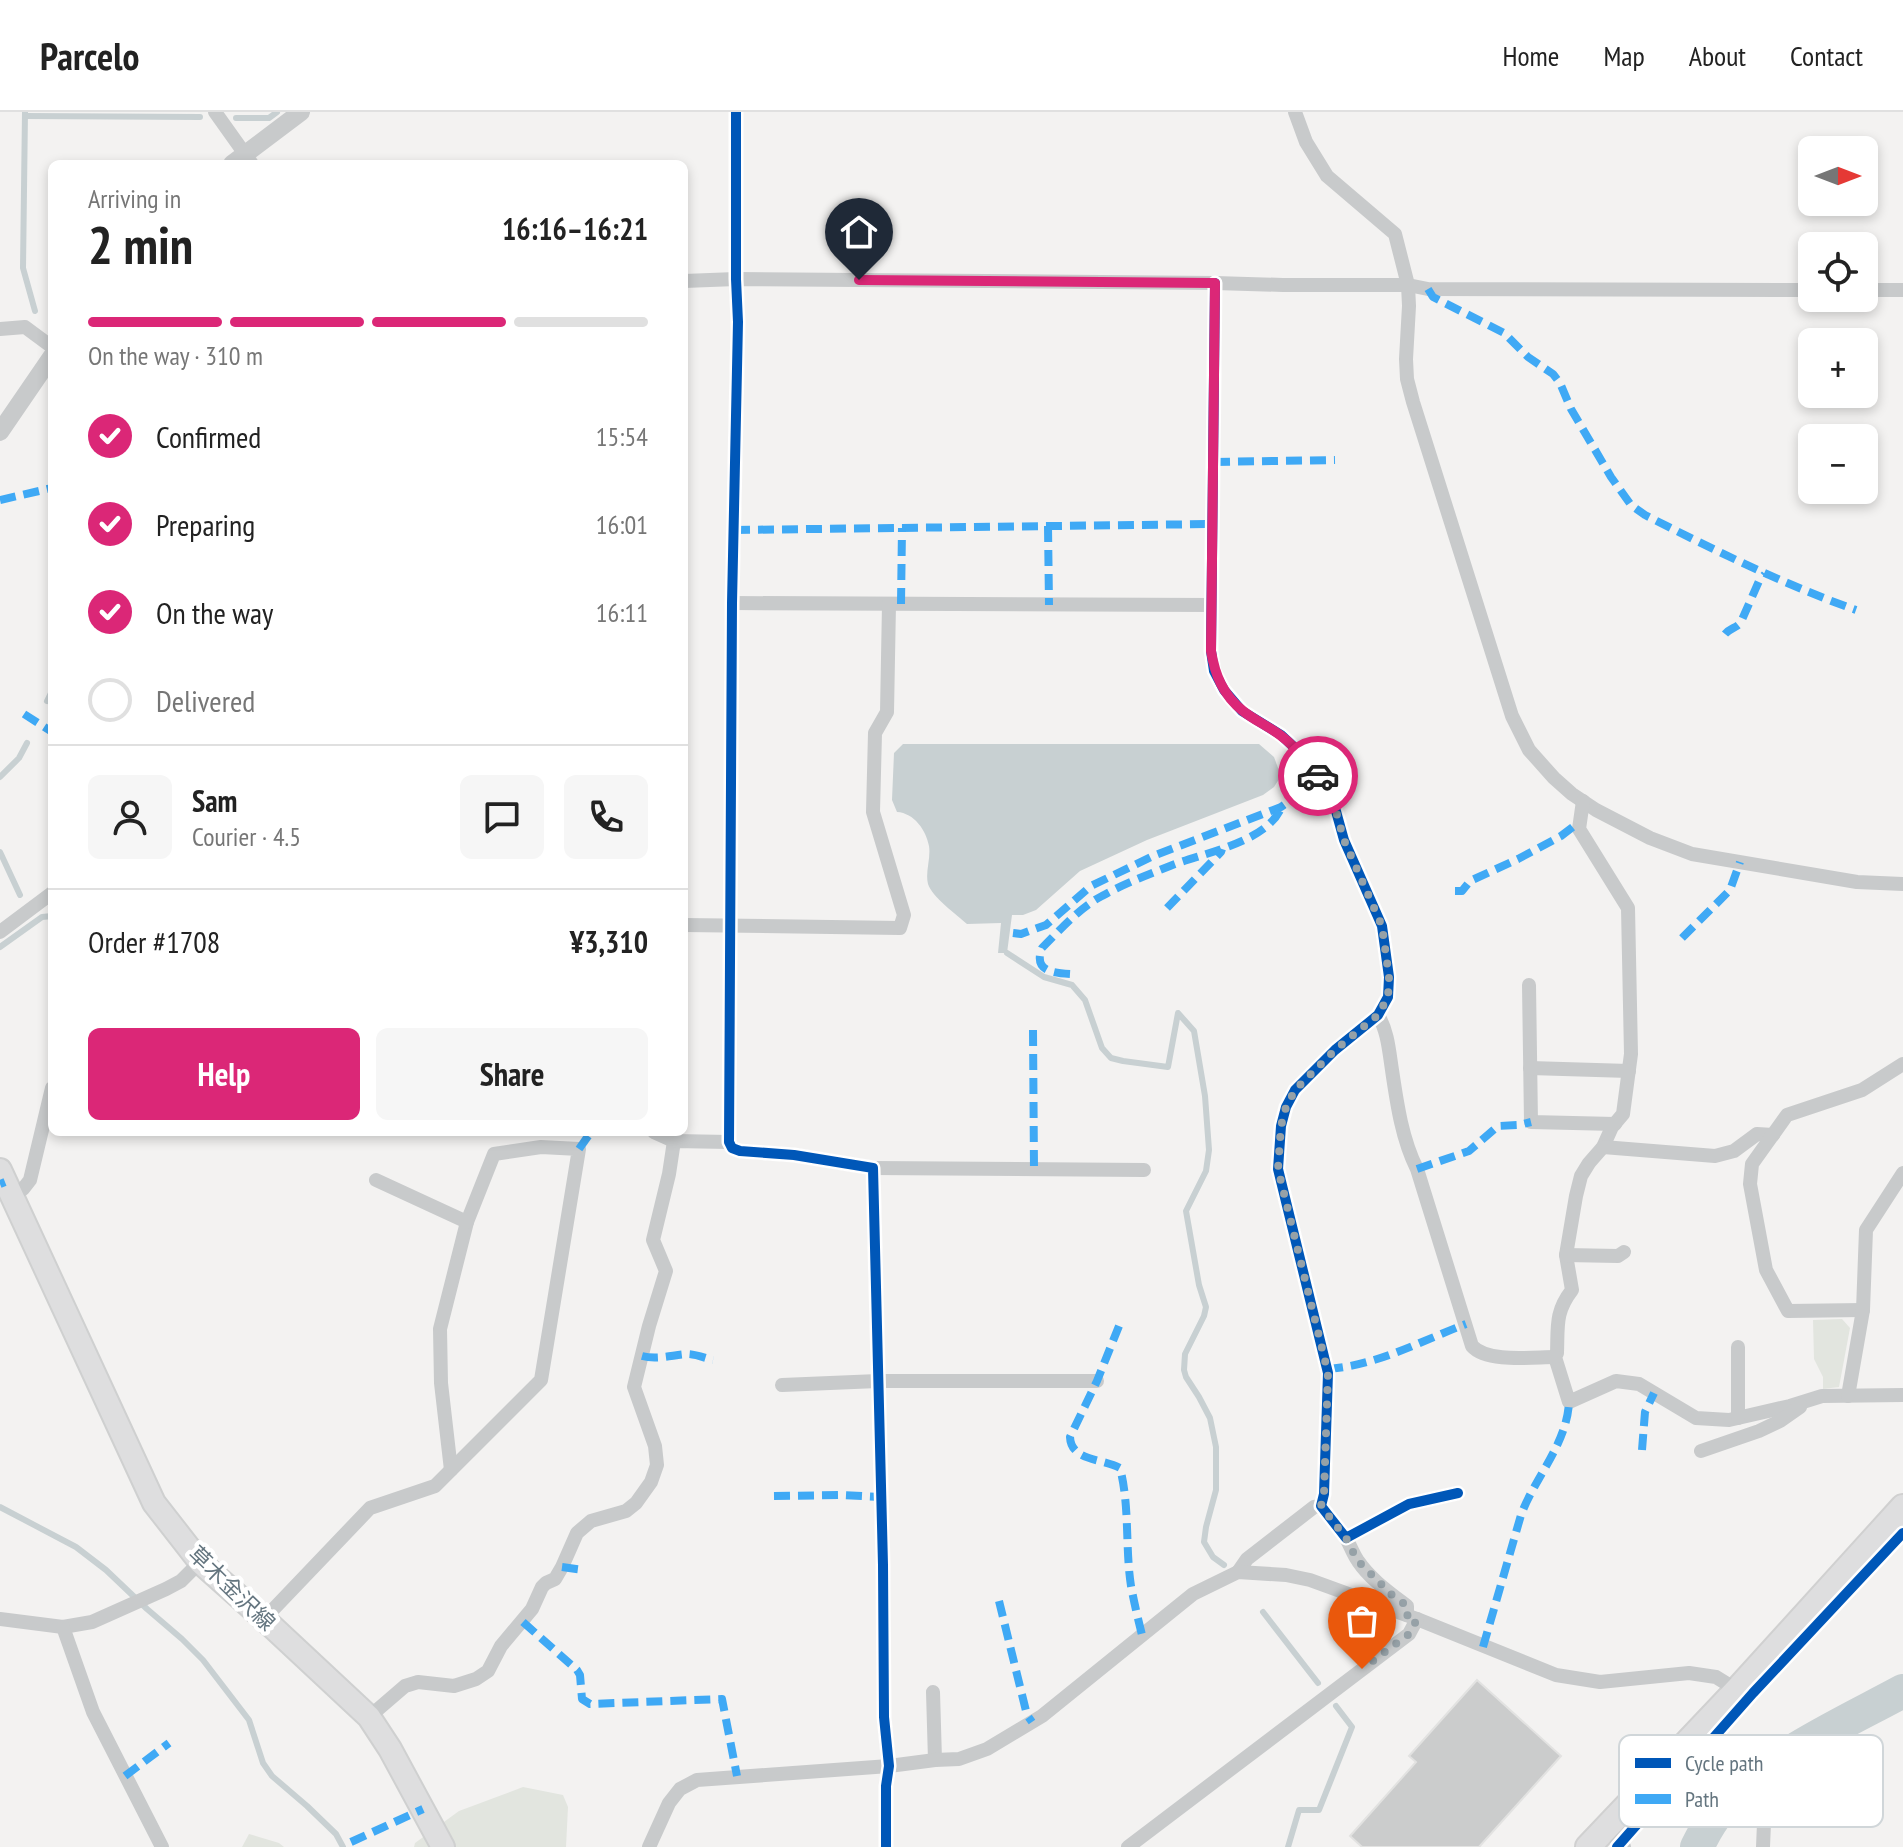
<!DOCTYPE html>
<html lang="en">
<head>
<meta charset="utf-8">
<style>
	:root { --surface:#fff; --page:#f6f6f6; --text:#222; --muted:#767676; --line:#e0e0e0; --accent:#db2777 }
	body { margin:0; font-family:"PT Sans Narrow","Noto Sans JP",sans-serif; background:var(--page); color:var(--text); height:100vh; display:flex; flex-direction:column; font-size:30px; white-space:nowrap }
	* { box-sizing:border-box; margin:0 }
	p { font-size:26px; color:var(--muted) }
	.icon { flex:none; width:44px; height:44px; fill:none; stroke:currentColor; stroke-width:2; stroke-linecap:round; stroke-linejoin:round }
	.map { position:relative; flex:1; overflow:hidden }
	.panel { position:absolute; left:48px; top:48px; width:640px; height:976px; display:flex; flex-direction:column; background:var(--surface); border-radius:12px; box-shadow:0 4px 12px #0003 }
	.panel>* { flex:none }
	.needle { width:52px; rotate:90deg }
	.fabs { position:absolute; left:1798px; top:24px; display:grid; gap:16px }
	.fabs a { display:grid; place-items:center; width:80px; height:80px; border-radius:12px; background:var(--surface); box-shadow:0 4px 12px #0003; font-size:40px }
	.pin { position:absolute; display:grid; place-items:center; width:68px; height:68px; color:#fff; margin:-82px -34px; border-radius:50% 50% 50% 0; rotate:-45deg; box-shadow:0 0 8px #0007 }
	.pin .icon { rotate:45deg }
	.courier { position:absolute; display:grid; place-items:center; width:80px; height:80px; margin:-40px; border:6px solid #db2777; border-radius:50%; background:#fff; color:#222; box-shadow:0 2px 10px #0007 }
	.head em { font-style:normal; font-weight:700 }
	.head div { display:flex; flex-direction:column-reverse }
	.head { display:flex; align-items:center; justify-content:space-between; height:136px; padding:0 40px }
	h1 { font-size:52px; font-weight:700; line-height:60px }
	.bar { display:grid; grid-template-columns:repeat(4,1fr); gap:12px 8px; align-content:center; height:96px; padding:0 40px }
	.bar i { height:10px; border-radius:6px; background:var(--line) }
	.bar .current { background:var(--accent) }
	.bar p { grid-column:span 4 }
	.line { display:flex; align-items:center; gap:20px; padding:0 40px; border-top:2px solid var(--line) }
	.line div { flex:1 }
	.round { display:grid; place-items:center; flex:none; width:84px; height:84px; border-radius:12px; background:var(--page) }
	ol { padding:0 40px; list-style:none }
	li { display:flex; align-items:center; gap:24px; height:88px }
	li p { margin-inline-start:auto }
	li .icon { padding:8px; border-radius:50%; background:var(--accent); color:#fff; stroke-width:4 }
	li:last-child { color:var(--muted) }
	li i { width:44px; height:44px; border:4px solid var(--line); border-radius:50% }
	.action { display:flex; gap:16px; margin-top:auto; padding:16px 40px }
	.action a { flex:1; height:92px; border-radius:12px; background:var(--accent); color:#fff; font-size:32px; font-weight:700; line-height:92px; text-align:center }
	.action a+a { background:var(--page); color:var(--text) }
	header { display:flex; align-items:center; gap:48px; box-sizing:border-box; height:112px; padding:0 40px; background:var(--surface); border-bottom:2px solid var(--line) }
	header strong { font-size:38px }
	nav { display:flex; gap:44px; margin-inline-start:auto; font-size:28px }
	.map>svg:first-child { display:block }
	.green { fill:#e2e5df }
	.water { fill:#c8d0d2 }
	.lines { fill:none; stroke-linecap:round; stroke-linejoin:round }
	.stream { stroke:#c8d0d2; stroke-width:6 }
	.river { stroke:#c8d0d2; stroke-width:34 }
	.building { fill:#cbcccc; stroke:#e2e2e1; stroke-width:2 }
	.secondary-casing { stroke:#cfd0d0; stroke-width:26 }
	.primary-casing { stroke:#d0d0d0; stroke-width:28 }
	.minor { stroke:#c8cacb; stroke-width:14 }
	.tertiary { stroke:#c8cacb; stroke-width:18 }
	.secondary { stroke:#dededf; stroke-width:22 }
	.primary { stroke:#dededf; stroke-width:24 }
	.quiet { stroke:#3fa9f5; stroke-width:8; stroke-dasharray:16 8; stroke-linecap:butt }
	.cycleway-casing { stroke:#fff; stroke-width:15 }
	.cycleway { stroke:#0057b8; stroke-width:10 }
	.done { stroke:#96a1a7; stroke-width:8; stroke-dasharray:0 14.4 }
	.route { stroke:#db2777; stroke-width:10 }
	.labels { text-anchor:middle; stroke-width:8; stroke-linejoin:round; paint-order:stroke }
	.street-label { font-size:22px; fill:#64757f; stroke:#fff }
	.key { fill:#fff; stroke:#d0d6d9; stroke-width:2 }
	.key-label { font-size:22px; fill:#64757f }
</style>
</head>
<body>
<header>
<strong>Parcelo</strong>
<nav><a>Home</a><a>Map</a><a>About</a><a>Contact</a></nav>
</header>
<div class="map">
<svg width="1903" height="1735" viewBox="0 0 1903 1735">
	<rect width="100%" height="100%" fill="#f3f2f1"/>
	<g class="green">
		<polygon points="1842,1207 1850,1216 1839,1275 1823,1277 1823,1265 1814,1247 1813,1208"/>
		<polygon points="523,1675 563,1683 568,1695 566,1735 414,1735 415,1731 459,1699"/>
		<polygon points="249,1722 279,1731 284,1735 242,1735"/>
	</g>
	<path class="water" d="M 903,632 L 1259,632 L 1274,645 L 1281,664 L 1274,675 L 1263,683 L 1147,728 L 1080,759 L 1036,798 L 1023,803 L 1012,803 L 1007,841 L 998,841 L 1001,811 L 967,812 C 957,803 932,785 928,772 C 925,760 931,746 929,734 C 926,718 914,701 897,700 L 892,688 L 894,641 Z"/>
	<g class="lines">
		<g class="stream">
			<polyline points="25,0 23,156 35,199"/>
			<polyline points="25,4 200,5"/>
			<polyline points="236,6 269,6 277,0"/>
			<polyline points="47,589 52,579"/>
			<polyline points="0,665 19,646 27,631"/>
			<polyline points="0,740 20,783"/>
			<polyline points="0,835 42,805 52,804"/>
			<polyline points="1007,841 1044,865 1072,873 1085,888 1102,936 1111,946 1123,949 1168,955 1178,901 1194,919 1205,984 1209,1038 1206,1059 1186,1099 1199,1173 1206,1195 1204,1204 1185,1242 1184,1258 1186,1265 1199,1285 1210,1306 1216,1335 1216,1378 1206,1415 1204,1430 1213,1445 1224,1453"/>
			<polyline points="0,1395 76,1435 106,1458 147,1497 182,1527 203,1548 249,1608 263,1651 272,1664 307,1694 336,1722 343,1735"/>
			<polyline points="1263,1500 1318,1571"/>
			<polyline points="1288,1735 1299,1698 1319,1698 1352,1615 1336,1594"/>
		</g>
		<path class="river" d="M 1697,1735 C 1703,1723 1711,1708 1720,1698 C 1761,1648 1846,1610 1903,1579"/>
	</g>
	<polygon class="building" points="1477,1568 1561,1644 1479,1735 1362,1735 1350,1724 1416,1650 1409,1644"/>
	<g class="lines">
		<g class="secondary-casing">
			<polyline id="secondary" points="0,1058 154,1391 200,1450 264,1507 369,1605 390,1637 443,1735"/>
		</g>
		<g class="primary-casing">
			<polyline id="primary" points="1588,1735 1737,1578 1903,1395"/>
		</g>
		<g class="minor">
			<polyline points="215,0 252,52"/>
			<polyline points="736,0 736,167 738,210 732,491 729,1030 732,1036 740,1039 794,1043 873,1056 883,1453 884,1605 889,1654 886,1674 886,1735"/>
			<polyline points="1295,0 1306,30 1327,64 1395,122 1408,173 1409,194 1406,247 1407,267 1413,290 1512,604 1529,638 1554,666 1572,682 1596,698 1650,726 1692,742 1857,770 1903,772"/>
			<polyline points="684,169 736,167 1215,171 1283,173 1408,173 1428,177 1812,178"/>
			<polyline points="1215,171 1211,539 1214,559 1224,578 1242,599 1281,623 1295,636 1318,664 1334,692 1344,728 1382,814 1389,865 1388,885 1378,903 1335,938 1295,978 1286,995 1281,1014 1278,1057 1328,1261 1324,1382 1321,1394 1346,1426 1409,1392 1458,1381"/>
			<polyline points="1864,178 1903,178"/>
			<polyline points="0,217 25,215 52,235"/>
			<polyline points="732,491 1212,493"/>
			<path d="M 1583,689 L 1579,717 L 1628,796 L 1631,942 L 1623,1002 L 1612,1015 L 1603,1035 L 1589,1051 L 1581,1064 L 1576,1084 L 1566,1143 L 1572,1178 C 1555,1200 1558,1214 1557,1241 L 1555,1245 L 1569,1290 L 1616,1269 L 1639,1272 L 1696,1306 L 1729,1308 L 1790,1294 L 1822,1284 L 1903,1283"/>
			<polyline points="684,813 900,816 904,803 873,700 875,621 887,600 889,492"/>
			<polyline points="0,820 52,781"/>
			<polyline points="1529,873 1531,1010 1615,1012"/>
			<path d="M 1378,903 C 1388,920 1389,939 1392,958 C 1397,992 1402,1027 1417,1057 L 1472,1234 C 1487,1251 1533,1245 1555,1245"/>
			<polyline points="1530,956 1629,959"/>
			<polyline points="654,1020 674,1029"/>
			<polyline points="1603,1035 1715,1044 1734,1039 1757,1022 1773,1023"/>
			<polyline points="873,1056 1144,1058"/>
			<polyline points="11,1083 23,1077 30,1068 52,976"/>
			<polyline points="1566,1143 1618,1144 1624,1140"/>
			<polyline points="1863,1198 1788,1199 1766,1158 1750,1072 1752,1052 1787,1003 1862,978 1903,952"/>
			<polyline points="1738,1235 1738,1306"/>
			<polyline points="782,1273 878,1269 1097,1269"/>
			<polyline points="1848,1284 1863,1198 1866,1118 1903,1061"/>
			<polyline points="1701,1339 1759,1319 1780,1309 1800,1295 1800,1293"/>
			<polyline points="451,1358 441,1271 440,1217 467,1110"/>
			<path d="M 1346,1426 C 1350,1433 1353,1442 1358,1449 C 1370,1467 1390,1481 1407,1494 L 1407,1503"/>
			<polyline points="1238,1460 1247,1447 1314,1395 1321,1394"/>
			<polyline points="0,1507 63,1515 92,1510 166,1477 181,1469 200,1450"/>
			<polyline points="264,1507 370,1396 435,1374 541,1268 579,1037 541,1035 494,1042 467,1110 376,1068"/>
			<polyline points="63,1515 93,1600 162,1735"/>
			<polyline points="933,1580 935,1648"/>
			<polyline points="369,1605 405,1574 418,1570 454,1574 476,1567 488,1559 501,1534 532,1497 542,1475 546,1471 555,1467 562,1455 577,1421 591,1409 626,1399 636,1391 651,1370 657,1353 655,1334 634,1275 649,1214 666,1159 653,1128 669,1062 674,1029 729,1030"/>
			<polyline points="1607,1713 1620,1732 1624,1735"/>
			<polyline points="649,1735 669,1691 680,1677 697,1668 889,1654 935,1648 959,1647 987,1637 1042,1604 1193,1482 1238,1460 1286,1463 1310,1468 1417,1507 1556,1563 1600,1570 1689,1561 1716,1565 1737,1578"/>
			<polyline points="1128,1735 1409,1522 1417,1507"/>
			<polyline points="1763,1735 1764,1711"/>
		</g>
		<g class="tertiary">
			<polyline points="232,52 301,0"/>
			<polyline points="0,320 52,244"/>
		</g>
		<use href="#secondary" class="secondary"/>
		<use href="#primary" class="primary"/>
		<g class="quiet">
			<path d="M 1428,177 L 1433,185 L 1504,221 L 1528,245 L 1553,262 L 1560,271 L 1571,297 L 1611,365 L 1631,393 L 1645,403 C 1714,438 1783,472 1856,498"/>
			<polyline points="1214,350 1335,348"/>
			<polyline points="0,388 52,376"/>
			<polyline points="1048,414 1049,493"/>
			<polyline points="734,418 1213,412"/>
			<polyline points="901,492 902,416"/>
			<path d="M 1725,522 C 1730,516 1737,516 1741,510 L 1759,469 L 1765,462"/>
			<polyline points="24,602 52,620"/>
			<polyline points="1455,779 1462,779 1470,769 1518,747 1561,724 1574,714 1579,713"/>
			<polyline points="1167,796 1221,740 1222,737"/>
			<polyline points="1013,821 1021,822 1046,813 1091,774 1153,744 1281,695 1296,684 1311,655"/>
			<polyline points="1682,826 1730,778 1740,750"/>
			<path d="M 1070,862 C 1053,861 1033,859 1042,836 C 1060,818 1079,796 1102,784 C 1123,772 1147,763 1170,754 C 1202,741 1266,731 1281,696"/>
			<polyline points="1033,918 1034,1058"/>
			<polyline points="579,1037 591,1020"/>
			<polyline points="1417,1057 1469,1039 1498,1014 1519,1013 1531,1010"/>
			<polyline points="0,1072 5,1070"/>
			<path d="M 1119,1214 L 1097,1269 L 1070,1325 C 1071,1349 1101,1346 1120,1356 C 1130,1395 1125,1435 1131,1474 C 1134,1490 1138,1507 1142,1523"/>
			<path d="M 642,1244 C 657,1248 672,1243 687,1242 C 695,1242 705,1246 713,1248"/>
			<path d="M 1327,1257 C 1376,1254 1421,1229 1466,1212"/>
			<polyline points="1642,1338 1645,1300 1654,1281"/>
			<polyline points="774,1384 841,1383 881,1385"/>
			<polyline points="562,1455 584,1458"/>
			<polyline points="999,1489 1027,1603 1032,1610"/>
			<polyline points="523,1510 577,1558 580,1563 582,1587 590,1592 722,1587 737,1664"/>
			<path d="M 1483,1535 L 1521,1403 C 1535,1365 1567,1332 1569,1290"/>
			<polyline points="125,1664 169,1631"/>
			<polyline points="351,1730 423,1697"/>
		</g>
		<g class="cycleway-casing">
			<g id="cycleway">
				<polyline points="736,0 736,167 738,210 732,491 729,1030 732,1036 740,1039 794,1043 873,1056 883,1453 884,1605 889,1654 886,1674 886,1735"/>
				<polyline points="1215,171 1211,539 1214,559 1224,578 1242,599 1281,623 1295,636 1318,664 1334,692 1344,728 1382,814 1389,865 1388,885 1378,903 1335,938 1295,978 1286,995 1281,1014 1278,1057 1328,1261 1324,1382 1321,1394 1346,1426 1409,1392 1458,1381"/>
				<polyline points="1617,1735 1753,1581 1903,1421"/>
			</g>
		</g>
		<use href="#cycleway" class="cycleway"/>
	</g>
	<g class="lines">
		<polyline class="done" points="1318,664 1334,692 1344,728 1382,814 1389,865 1388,885 1378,903 1335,938 1295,978 1286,995 1281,1014 1278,1057 1328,1261 1324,1382 1321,1394 1346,1426 1357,1448 1392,1483 1407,1494 1407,1503 1417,1507 1409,1522 1362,1557"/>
		<path class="route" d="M 859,168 L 1215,171 L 1211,539 C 1215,563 1223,583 1243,599 C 1254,608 1268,614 1280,623 C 1295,634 1307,649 1318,664"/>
	</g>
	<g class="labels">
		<g class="street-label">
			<text transform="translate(232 1476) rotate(44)" y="8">草木金沢線</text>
		</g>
	</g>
	<rect x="1619" y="1623" width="264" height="92" rx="12" class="key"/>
	<rect x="1635" y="1646" width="36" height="10" fill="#0057b8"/>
	<rect x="1635" y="1682" width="36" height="10" fill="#3fa9f5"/>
	<g class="key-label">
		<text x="1685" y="1659">Cycle path</text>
		<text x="1685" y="1695">Path</text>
	</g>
</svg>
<div class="fabs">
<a><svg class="needle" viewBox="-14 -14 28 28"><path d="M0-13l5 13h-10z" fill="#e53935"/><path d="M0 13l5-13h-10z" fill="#767676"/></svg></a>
<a><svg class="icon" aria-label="locate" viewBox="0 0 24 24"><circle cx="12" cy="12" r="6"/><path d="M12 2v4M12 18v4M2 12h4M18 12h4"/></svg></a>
<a>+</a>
<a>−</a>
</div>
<div class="pin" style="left:1362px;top:1557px;background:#ea580c"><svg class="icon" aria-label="bag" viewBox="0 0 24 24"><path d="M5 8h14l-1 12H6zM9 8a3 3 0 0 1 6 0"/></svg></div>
<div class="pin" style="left:859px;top:168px;background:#1f2937"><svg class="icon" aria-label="home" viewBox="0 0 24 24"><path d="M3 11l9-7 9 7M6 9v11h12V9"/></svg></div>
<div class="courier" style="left:1318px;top:664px"><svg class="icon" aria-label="car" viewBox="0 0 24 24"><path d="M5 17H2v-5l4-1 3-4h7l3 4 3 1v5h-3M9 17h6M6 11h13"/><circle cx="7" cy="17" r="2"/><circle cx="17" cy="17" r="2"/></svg></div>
<section class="panel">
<div class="head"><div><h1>2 min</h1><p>Arriving in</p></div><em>16:16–16:21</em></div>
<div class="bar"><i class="current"></i><i class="current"></i><i class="current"></i><i></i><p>On the way · 310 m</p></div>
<ol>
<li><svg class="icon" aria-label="check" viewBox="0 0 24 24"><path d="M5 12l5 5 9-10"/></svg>Confirmed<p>15:54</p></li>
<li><svg class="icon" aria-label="check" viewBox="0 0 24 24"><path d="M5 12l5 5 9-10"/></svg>Preparing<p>16:01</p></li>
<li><svg class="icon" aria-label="check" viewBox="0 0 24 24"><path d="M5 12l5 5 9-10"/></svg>On the way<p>16:11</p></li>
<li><i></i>Delivered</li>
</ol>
<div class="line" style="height:144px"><a class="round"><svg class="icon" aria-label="person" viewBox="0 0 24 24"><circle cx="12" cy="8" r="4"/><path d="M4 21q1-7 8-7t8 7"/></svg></a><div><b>Sam</b><p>Courier · 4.5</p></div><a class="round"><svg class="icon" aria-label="chat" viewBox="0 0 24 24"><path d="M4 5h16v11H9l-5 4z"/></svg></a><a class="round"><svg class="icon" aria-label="phone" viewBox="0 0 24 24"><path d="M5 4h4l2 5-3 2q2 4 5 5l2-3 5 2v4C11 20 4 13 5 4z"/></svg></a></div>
<div class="line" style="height:104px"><div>Order #1708</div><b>¥3,310</b></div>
<div class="action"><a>Help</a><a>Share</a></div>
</section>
</div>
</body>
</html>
